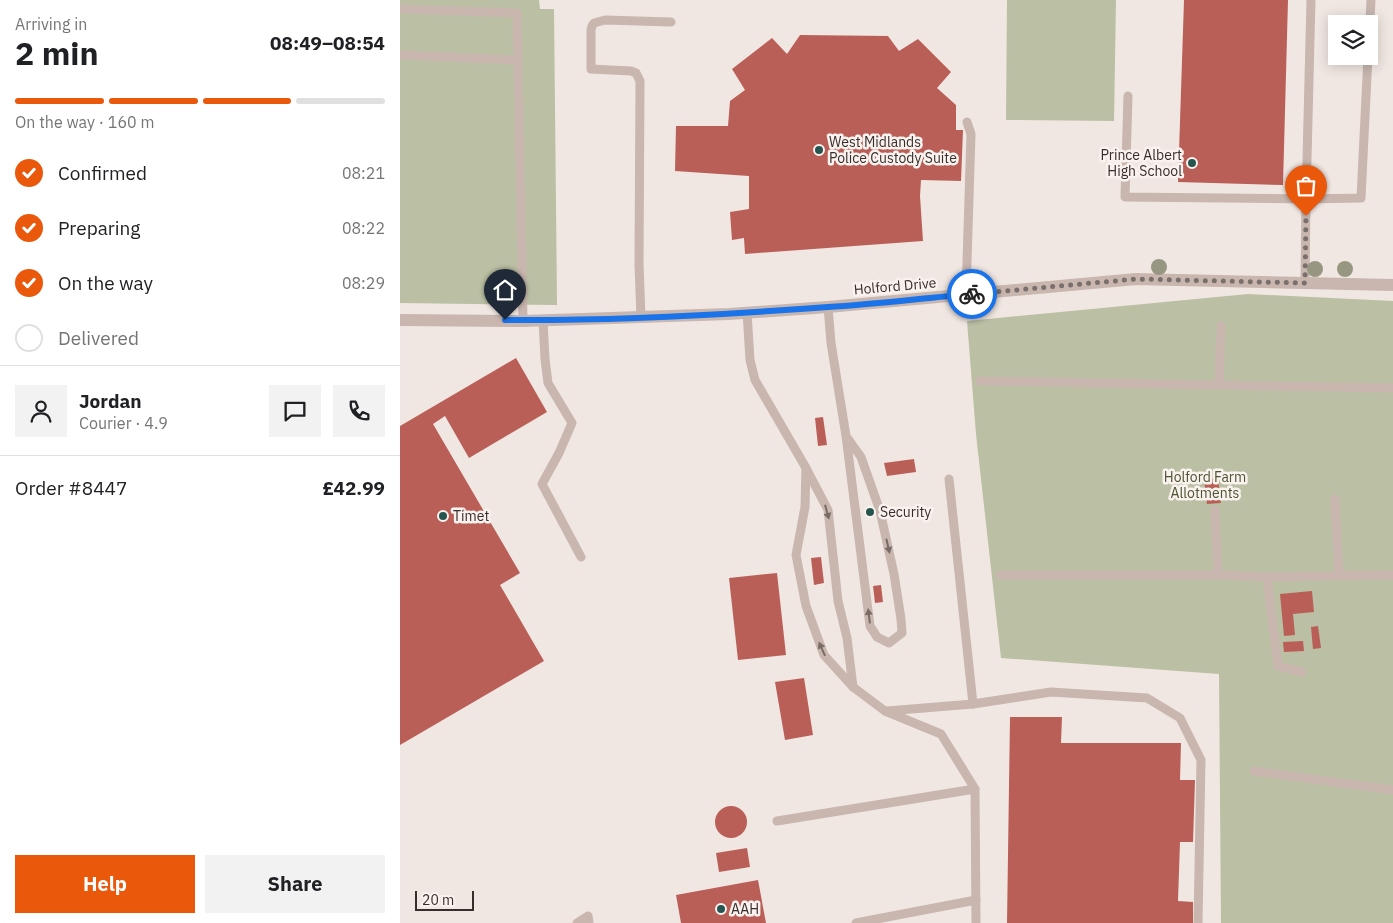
<!DOCTYPE html>
<html lang="en">
<head>
<meta charset="utf-8">
<style>
	:root { --surface:#fff; --page:#f2f2f2; --text:#202124; --muted:#757577; --line:#e0e0e0; --accent:#ea580c }
	body { margin:0; font-family:"IBM Plex Sans",sans-serif; background:var(--page); color:var(--text); height:100vh; display:flex; flex-direction:column; font-size:19px; white-space:nowrap }
	* { box-sizing:border-box; margin:0 }
	p { font-size:16px; color:var(--muted) }
	.icon { flex:none; width:28px; height:28px; fill:none; stroke:currentColor; stroke-width:2; stroke-linecap:round; stroke-linejoin:round }
	.map { position:relative; flex:1; overflow:hidden }
	.panel { display:flex; flex-direction:column; background:var(--surface); width:400px }
	.panel>* { flex:none }
	.controls { position:absolute; left:928px; top:15px; display:grid; gap:10px }
	.controls a { display:grid; place-items:center; width:50px; height:50px; border-radius:0px; background:var(--surface); box-shadow:0 2px 12px #0003; font-size:25px }
	.scale { position:absolute; left:15px; bottom:12px; width:59px; box-sizing:border-box; padding-left:5px; border:2px solid #382e2c; border-top:0; font-size:14px; line-height:18px; white-space:nowrap; color:#382e2c; -webkit-text-stroke:4px #f9f2ee; paint-order:stroke }
	.pin { position:absolute; display:grid; place-items:center; width:42px; height:42px; color:#fff; margin:-51px -21px; border-radius:50% 50% 50% 0; rotate:-45deg; box-shadow:0 0 5px #0007 }
	.pin .icon { rotate:45deg }
	.courier { position:absolute; display:grid; place-items:center; width:50px; height:50px; margin:-25px; border:4px solid #1a73e8; border-radius:50%; background:#fff; color:#222; box-shadow:0 1px 6px #0007 }
	.overview em { font-style:normal; font-weight:800 }
	.overview div { display:flex; flex-direction:column-reverse }
	.overview { display:flex; align-items:center; justify-content:space-between; height:85px; padding:0 15px }
	h1 { font-size:32px; font-weight:800; line-height:38px }
	.bar { display:grid; grid-template-columns:repeat(4,1fr); gap:8px 5px; align-content:center; height:60px; padding:0 15px }
	.bar i { height:6px; border-radius:4px; background:var(--line) }
	.bar .current { background:var(--accent) }
	.bar p { grid-column:span 4 }
	.line { display:flex; align-items:center; gap:12px; padding:0 15px; border-top:1px solid var(--line) }
	.line div { flex:1 }
	.round { display:grid; place-items:center; flex:none; width:52px; height:52px; border-radius:0px; background:var(--page) }
	ol { padding:0 15px; list-style:none }
	li { display:flex; align-items:center; gap:15px; height:55px }
	li p { margin-inline-start:auto }
	li .icon { padding:5px; border-radius:50%; background:var(--accent); color:#fff; stroke-width:4 }
	li:last-child { color:var(--muted) }
	li i { width:28px; height:28px; border:2px solid var(--line); border-radius:50% }
	.cta { display:flex; gap:10px; margin-top:auto; padding:10px 15px }
	.cta a { flex:1; height:58px; border-radius:0px; background:var(--accent); color:#fff; font-size:20px; font-weight:800; line-height:58px; text-align:center }
	.cta a+a { background:var(--page); color:var(--text) }
	main { display:flex; flex:1; min-height:0 }
	.map>svg:first-child { display:block }
	.green { fill:#bbbfa3 }
	.building { fill:#b95f58 }
	.lines { fill:none; stroke-linecap:round; stroke-linejoin:round }
	.lane { stroke:#c8b6af; stroke-width:9 }
	.street { stroke:#c8b6af; stroke-width:12 }
	.tree { fill:#979681 }
	.oneway { fill:#796b67 }
	.done { stroke:#796f6c; stroke-width:5; stroke-dasharray:0 9 }
	.route { stroke:#1a73e8; stroke-width:6 }
	.poi-dot { fill:#265550; stroke:#f9f2ee; stroke-width:2 }
	.labels { text-anchor:middle; stroke-width:5; stroke-linejoin:round; paint-order:stroke }
	.poi-label { font-size:14px; fill:#382e2c; stroke:#f9f2ee; text-anchor:start }
	.street-label { font-size:14px; fill:#382e2c; stroke:#f9f2ee }
	.park-label { font-size:14px; fill:#4d5432; stroke:#f9f2ee }
</style>
</head>
<body>
<main>
<section class="panel">
<div class="overview"><div><h1>2 min</h1><p>Arriving in</p></div><em>08:49–08:54</em></div>
<div class="bar"><i class="current"></i><i class="current"></i><i class="current"></i><i></i><p>On the way · 160 m</p></div>
<ol>
<li><svg class="icon" aria-label="check" viewBox="0 0 24 24"><path d="M5 12l5 5 9-10"/></svg>Confirmed<p>08:21</p></li>
<li><svg class="icon" aria-label="check" viewBox="0 0 24 24"><path d="M5 12l5 5 9-10"/></svg>Preparing<p>08:22</p></li>
<li><svg class="icon" aria-label="check" viewBox="0 0 24 24"><path d="M5 12l5 5 9-10"/></svg>On the way<p>08:29</p></li>
<li><i></i>Delivered</li>
</ol>
<div class="line" style="height:90px"><a class="round"><svg class="icon" aria-label="person" viewBox="0 0 24 24"><circle cx="12" cy="8" r="4"/><path d="M4 21q1-7 8-7t8 7"/></svg></a><div><b>Jordan</b><p>Courier · 4.9</p></div><a class="round"><svg class="icon" aria-label="chat" viewBox="0 0 24 24"><path d="M4 5h16v11H9l-5 4z"/></svg></a><a class="round"><svg class="icon" aria-label="phone" viewBox="0 0 24 24"><path d="M5 4h4l2 5-3 2q2 4 5 5l2-3 5 2v4C11 20 4 13 5 4z"/></svg></a></div>
<div class="line" style="height:65px"><div>Order #8447</div><b>£42.99</b></div>
<div class="cta"><a>Help</a><a>Share</a></div>
</section>
<div class="map">
<svg width="993" height="923" viewBox="0 0 993 923">
	<rect width="100%" height="100%" fill="#f1e7e2"/>
	<g class="green">
		<polygon points="0,0 139,0 140,9 154,9 157,305 0,303"/>
		<polygon points="607,0 716,0 714,121 606,120"/>
		<polygon points="848,294 993,301 993,923 821,923 819,674 601,658 576,434 567,321"/>
	</g>
	<g class="building">
		<polygon points="784,0 888,0 883,185 778,182"/>
		<polygon points="400,35 488,36 499,51 518,39 551,72 537,88 556,105 556,130 563,130 561,181 521,180 520,196 523,241 345,254 344,238 332,240 330,212 349,209 349,176 275,171 276,126 328,126 330,101 345,90 332,69 372,38 387,54"/>
		<polygon points="116,358 147,412 69,458 45,416 33,424 120,573 100,585 144,661 0,745 0,426"/>
		<polygon points="423,417 427,445 418,446 415,418"/>
		<polygon points="514,459 516,472 487,476 484,463"/>
		<polygon points="818,478 821,503 807,504 804,480"/>
		<polygon points="466,508 473,508 474,516 467,517"/>
		<polygon points="421,557 424,583 414,585 411,558"/>
		<polygon points="377,573 386,655 338,660 329,578"/>
		<polygon points="481,585 483,602 475,603 473,586"/>
		<polygon points="912,591 914,612 893,614 895,635 884,636 880,594"/>
		<polygon points="918,626 921,648 913,649 911,627"/>
		<polygon points="903,641 904,651 884,652 883,642"/>
		<polygon points="404,678 413,735 385,740 375,682"/>
		<polygon points="610,717 662,717 661,743 781,743 780,780 795,780 793,842 780,842 778,901 793,902 793,923 607,923"/>
		<circle cx="331" cy="822" r="16"/>
		<polygon points="347,848 350,867 319,872 316,853"/>
		<polygon points="358,880 366,923 281,923 276,895"/>
	</g>
	<g class="lines">
		<g class="lane">
			<polyline points="911,0 906,199 961,198 968,56"/>
			<polyline points="0,9 117,13 123,321"/>
			<polyline points="969,42 971,0"/>
			<polyline points="0,55 118,60"/>
			<polyline points="728,96 725,197 906,199 905,283"/>
			<polyline points="566,294 571,134 567,122"/>
			<polyline points="428,307 431,343 446,436 470,626 477,637 489,643 502,633 501,619 494,574 480,511 461,457 446,436"/>
			<polyline points="347,312 350,360 355,380 406,468 428,510 438,601 447,638 453,687"/>
			<polyline points="241,318 239,264 240,81 236,73 231,71 191,69 191,30 192,26 194,23 205,20 271,22"/>
			<polyline points="143,320 145,359 148,383 172,423 159,453 142,484 181,557"/>
			<polyline points="580,381 993,388"/>
			<polyline points="819,384 821,326"/>
			<polyline points="406,468 405,507 396,555 406,606 424,655 453,687 485,711 541,734 575,789 576,923"/>
			<polyline points="549,479 573,704"/>
			<polyline points="935,499 939,576"/>
			<polyline points="815,510 818,575"/>
			<polyline points="600,575 818,575 867,577 993,575"/>
			<polyline points="867,577 878,666 902,672"/>
			<polyline points="487,711 573,704 651,692 747,698 780,718 801,760 798,923"/>
			<polyline points="854,771 993,790"/>
			<polyline points="377,821 575,789"/>
			<polyline points="177,923 188,916 189,923"/>
			<polyline points="456,923 576,900"/>
		</g>
		<polyline class="street" points="0,320 123,321 329,314 428,307 736,279 993,285"/>
	</g>
	<g class="tree">
		<circle cx="759" cy="267" r="8"/>
		<circle cx="915" cy="269" r="8"/>
		<circle cx="945" cy="269" r="8"/>
	</g>
	<defs><path id="oneway-solid" d="M-6-.8H1V-3.2L6.5 0L1 3.2V.8H-6Z" transform="scale(1.25)"/></defs>
	<g class="oneway">
		<use href="#oneway-solid" transform="translate(427 512) rotate(75)"/>
		<use href="#oneway-solid" transform="translate(488 546) rotate(77)"/>
		<use href="#oneway-solid" transform="translate(469 616) rotate(-97)"/>
		<use href="#oneway-solid" transform="translate(422 649) rotate(-114)"/>
	</g>
	<g class="lines">
		<polyline class="done" points="572,294 736,279 905,283 906,216"/>
		<path class="route" d="M 105,320 C 213,321 321,315 428,307 C 476,304 524,298 572,294"/>
	</g>
	<g class="poi-dot">
		<circle cx="419" cy="150" r="5"/>
		<circle cx="792" cy="163" r="5"/>
		<circle cx="470" cy="512" r="5"/>
		<circle cx="43" cy="516" r="5"/>
		<circle cx="321" cy="909" r="5"/>
	</g>
	<g class="labels">
		<g class="poi-label">
			<text x="429" y="147">West Midlands<tspan x="429" dy="16">Police Custody Suite</tspan></text>
			<text x="782" y="160" text-anchor="end">Prince Albert<tspan x="782" dy="16">High School</tspan></text>
			<text x="480" y="517">Security</text>
			<text x="53" y="521">Timet</text>
			<text x="331" y="914">AAH</text>
		</g>
		<g class="street-label">
			<text transform="translate(495 286) rotate(-5)" y="5">Holford Drive</text>
		</g>
		<g class="park-label">
			<text x="805" y="482">Holford Farm<tspan x="805" dy="16">Allotments</tspan></text>
		</g>
	</g>
</svg>
<div class="controls">
<a><svg class="icon" aria-label="layers" viewBox="0 0 24 24"><path d="M12 4l9 5-9 5-9-5zM3 14l9 5 9-5"/></svg></a>
</div>
<div class="scale">20 m</div>
<div class="pin" style="left:906px;top:216px;background:#ea580c"><svg class="icon" aria-label="bag" viewBox="0 0 24 24"><path d="M5 8h14l-1 12H6zM9 8a3 3 0 0 1 6 0"/></svg></div>
<div class="pin" style="left:105px;top:320px;background:#1f2937"><svg class="icon" aria-label="home" viewBox="0 0 24 24"><path d="M3 11l9-7 9 7M6 9v11h12V9"/></svg></div>
<div class="courier" style="left:572px;top:294px"><svg class="icon" aria-label="bike" viewBox="0 0 24 24"><circle cx="6" cy="16" r="4"/><circle cx="18" cy="16" r="4"/><path d="M6 16l4-8h5l3 8M10 8l3 8H6M13 5h3"/></svg></div>
</div>
</main>
</body>
</html>
